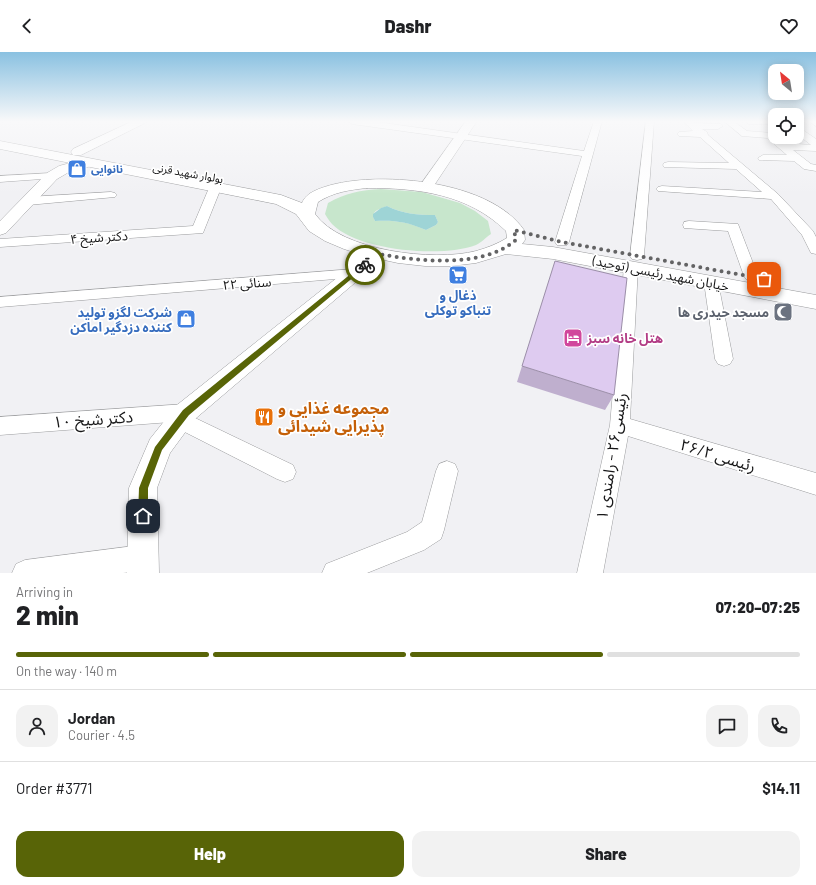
<!DOCTYPE html>
<html lang="en">
<head>
<meta charset="utf-8">
<style>
	:root { --surface:#fff; --page:#f2f2f2; --text:#202124; --muted:#757577; --line:#e0e0e0; --accent:#586407 }
	body { margin:0; font-family:Barlow,"Noto Sans Arabic",sans-serif; background:var(--page); color:var(--text); height:100vh; display:flex; flex-direction:column; font-size:15px; white-space:nowrap }
	* { box-sizing:border-box; margin:0 }
	p { font-size:13px; color:var(--muted) }
	.icon { flex:none; width:22px; height:22px; fill:none; stroke:currentColor; stroke-width:2; stroke-linecap:round; stroke-linejoin:round }
	.map { position:relative; height:521px; overflow:hidden }
	.side { display:flex; flex-direction:column; background:var(--surface); flex:1 }
	.side>* { flex:none }
	.needle { width:26px; rotate:330deg }
	.buttons { position:absolute; left:768px; top:12px; display:grid; gap:8px }
	.buttons a { display:grid; place-items:center; width:36px; height:36px; border-radius:8px; background:var(--surface); box-shadow:0 2px 10px #0003; font-size:20px }
	.pin { position:absolute; display:grid; place-items:center; width:34px; height:34px; color:#fff; margin:-17px; border-radius:8px; box-shadow:0 2px 6px #0006 }
	.courier { position:absolute; display:grid; place-items:center; width:40px; height:40px; margin:-20px; border:3px solid #586407; border-radius:50%; background:#fff; color:#222; box-shadow:0 1px 5px #0007 }
	.summary em { font-style:normal; font-weight:800 }
	.summary div { display:flex; flex-direction:column-reverse }
	.summary { display:flex; align-items:center; justify-content:space-between; height:68px; padding:0 16px }
	h1 { font-size:26px; font-weight:800; line-height:30px }
	.bar { display:grid; grid-template-columns:repeat(4,1fr); gap:6px 4px; align-content:center; height:48px; padding:0 16px }
	.bar i { height:5px; border-radius:3px; background:var(--line) }
	.bar .current { background:var(--accent) }
	.bar p { grid-column:span 4 }
	.line { display:flex; align-items:center; gap:10px; padding:0 16px; border-top:1px solid var(--line) }
	.line div { flex:1 }
	.round { display:grid; place-items:center; flex:none; width:42px; height:42px; border-radius:12px; background:var(--page) }
	.primary-button { display:flex; gap:8px; margin-top:auto; padding:8px 16px }
	.primary-button a { flex:1; height:46px; border-radius:12px; background:var(--accent); color:#fff; font-size:16px; font-weight:800; line-height:46px; text-align:center }
	.primary-button a+a { background:var(--page); color:var(--text) }
	header { display:flex; justify-content:space-between; align-items:center; height:52px; padding:0 16px; background:var(--surface); font-size:18px; font-weight:800 }
	.map>svg:first-child { display:block }
	.green { fill:#c7e6cc; fill-rule:evenodd }
	.water { fill:#9ed4d6 }
	.lines { fill:none; stroke-linecap:round; stroke-linejoin:round }
	.minor-casing { stroke:#9b9c9e; stroke-width:1 }
	.tertiary-casing { stroke:#9b9c9e; stroke-width:1 }
	.primary-casing { stroke:#9b9c9e; stroke-width:1 }
	.minor { fill:#fff; fill-rule:evenodd }
	.tertiary { fill:#fff; fill-rule:evenodd }
	.primary { fill:#fff; fill-rule:evenodd }
	.wall { fill:#bfafce }
	.building { fill:#decbf0; stroke:#9b8ea8 }
	.route { fill:#586407 }
	.done { stroke:#636364; stroke-width:4; stroke-dasharray:0 7.2 }
	.labels { text-anchor:middle; stroke-width:3.5; stroke-linejoin:round; paint-order:stroke }
	.far-shop-label { font-size:11px; font-weight:bold; fill:#366cbe; stroke:#fff; text-anchor:start }
	.far-street-label { font-size:11px; fill:#161617; stroke:#fff }
	.street-label { font-size:13px; fill:#161617; stroke:#fff }
	.shop-label { font-size:13px; font-weight:bold; fill:#366cbe; stroke:#fff }
	.worship-label { font-size:13px; font-weight:bold; fill:#5b616d; stroke:#fff; text-anchor:end }
	.hotel-label { font-size:13px; font-weight:bold; fill:#b23c85; stroke:#fff; text-anchor:start }
	.near-food-label { font-size:16px; font-weight:bold; fill:#c56008; stroke:#fff; text-anchor:start }
	.near-street-label { font-size:16px; fill:#161617; stroke:#fff }
</style>
</head>
<body>
<header><svg class="icon" aria-label="back" viewBox="0 0 24 24"><path d="M15 5l-7 7 7 7"/></svg>Dashr<svg class="icon" aria-label="heart" viewBox="0 0 24 24"><path d="M12 20l-8-8c-3-5 5-10 8-4 3-6 11-1 8 4z"/></svg></header>
<div class="map">
<svg width="816" height="521" viewBox="0 0 816 521">
	<rect width="100%" height="100%" fill="#f1f1f4"/>
	<path class="green" d="M 381,137 L 422,140 L 460,151 L 475,159 L 488,169 L 491,182 C 486,185 481,191 476,193 C 443,206 358,199 332,172 C 329,169 327,165 325,162 L 328,151 C 346,141 360,138 381,137 ZM 387,154 C 403,162 417,163 435,163 L 438,170 L 436,173 L 426,178 C 408,170 395,168 375,169 C 369,159 380,157 387,154 Z"/>
	<path class="water" d="M 387,154 C 403,162 417,163 435,163 L 438,170 L 436,173 L 426,178 C 407,170 395,168 375,169 L 373,165 L 373,162 L 381,156 Z"/>
	<g class="lines">
		<g class="minor-casing">
			<g id="minor">
				<polygon points="348,69 370,69 584,99 594,69 602,69 569,190 567,193 557,193 555,190 582,104 352,72"/>
				<polygon points="646,69 654,69 644,204 642,207 637,208 632,207 630,204"/>
				<polygon points="683,69 692,69 695,71 721,72 723,74 718,77 702,77 707,80 708,83 778,142 813,179 816,185 816,202 811,201 802,183 771,147 658,139 656,137 658,135 662,134 762,140 736,117 664,115 663,113 664,111 668,110 729,111 700,85 679,84 677,82 679,80 693,79"/>
				<polygon points="724,69 733,69 747,79 772,81 775,85 777,85 785,91 811,93 797,82 797,74 816,87 816,99 793,98 811,112 816,113 816,119 804,117 794,109 759,108 758,106 763,103 787,103 767,86 742,84"/>
				<polygon points="745,69 775,69 775,72 749,72"/>
				<polygon points="809,69 816,69 816,74"/>
				<polygon points="52,121 57,124 56,126 0,130 0,124"/>
				<polygon points="215,133 219,134 221,136 203,181 0,195 0,187 193,174 209,136 211,134"/>
				<polygon points="111,140 115,141 117,143 115,145 28,153 24,152 22,149 24,146 28,145"/>
				<polygon points="689,169 738,172 758,224 756,227 751,229 746,227 744,224 728,179 684,176 683,173 684,170"/>
				<polygon points="631,211 636,212 638,215 630,367 816,421 816,443 628,384 603,521 577,521 610,373 624,215 626,212"/>
				<polygon points="354,217 359,219 361,222 359,225 0,255 0,245"/>
				<polygon points="711,225 716,227 718,230 733,307 730,312 724,314 718,312 715,307 704,230 706,227"/>
				<polygon points="186,352 193,354 196,360 193,365 293,413 296,420 293,427 285,430 277,427 173,374 171,370 0,383 0,365"/>
				<polygon points="447,409 455,412 458,419 444,478 441,487 424,498 367,521 322,521 326,512 407,480 422,470 436,419 439,412"/>
				<polygon points="142,493 151,497 155,506 151,515 142,519 123,521 12,521 16,512 25,508"/>
			</g>
		</g>
		<g class="tertiary-casing">
			<g id="tertiary">
				<polygon points="133,69 147,69 145,71 81,103 73,103 71,100 73,97"/>
				<polygon points="466,69 477,69 431,138 426,139 421,138 419,135"/>
				<polygon points="86,107 91,108 93,111 91,114 69,120 57,127 6,181 0,183 0,169 47,121 59,114"/>
				<polygon points="378,197 384,198 387,202 384,206 195,367 170,401 157,436 159,521 127,521 129,436 150,387 177,353 372,198"/>
			</g>
		</g>
		<g class="primary-casing">
			<path id="primary" d="M 0,89 L 281,143 L 302,151 C 306,140 321,136 331,133 C 384,119 490,129 524,178 L 525,188 L 522,192 L 553,195 L 816,243 L 816,257 L 553,207 L 506,202 L 476,211 L 451,214 L 425,214 L 398,211 L 366,204 L 344,197 L 325,189 L 309,179 L 296,162 L 276,152 L 0,97 ZM 367,136 C 419,136 468,142 506,179 L 507,186 C 497,192 487,196 476,199 C 434,210 341,199 315,162 L 318,150 C 334,140 349,138 367,136 Z"/>
		</g>
		<use href="#minor" class="minor"/>
		<use href="#tertiary" class="tertiary"/>
		<use href="#primary" class="primary"/>
	</g>
	<polygon class="wall" points="522,314 614,343 605,358 517,330"/>
	<polygon class="building" points="555,209 627,226 614,343 522,314"/>
	<linearGradient id="sky" x2="0" y2="1"><stop stop-color="#8ac1e1"/><stop offset="0.49" stop-color="#f9f9fa"/><stop offset="1" stop-color="#f9f9fa" stop-opacity="0"/></linearGradient>
	<rect width="816" height="142" fill="url(#sky)"/>
	<polygon class="route" points="363,212 368,213 189,363 162,398 148,436 148,464 146,467 143,469 139,467 138,464 139,436 155,395 183,358"/>
	<g class="lines">
		<path class="done" d="M 365,213 L 378,202 C 419,209 481,217 516,188 L 514,178 L 562,190 L 764,227"/>
	</g>
	<defs>
		<g id="shop-square" transform="scale(1)"><rect x="-9" y="-9" width="18" height="18" rx="4" fill="#3f7fe0" stroke="#fff"/><path d="M-5-2.5h2.3a2.7 3.5 0 0 1 5.4 0H5L5.5 6h-11ZM-1.5-2.5h3a1.5 2.3 0 0 0-3 0Z" fill="#fff"/></g>
		<g id="supermarket-square" transform="scale(1)"><rect x="-9" y="-9" width="18" height="18" rx="4" fill="#3f7fe0" stroke="#fff"/><path d="M-6-5.5h2.5l.6 2H6L4.5 2H-2.5L-4.4-4H-6ZM-1.5 3.2a1.3 1.3 0 1 0 .1 0ZM3 3.2a1.3 1.3 0 1 0 .1 0Z" fill="#fff"/></g>
		<g id="mosque-square" transform="scale(1)"><rect x="-9" y="-9" width="18" height="18" rx="4" fill="#6b7280" stroke="#fff"/><path d="M3.5-4.9A6 6 0 1 0 3.5 4.9A5 5 0 1 1 3.5-4.9Z" fill="#fff"/></g>
		<g id="hotel-square" transform="scale(1)"><rect x="-9" y="-9" width="18" height="18" rx="4" fill="#d1479c" stroke="#fff"/><path d="M-6-4.5h1.5V1H6V5H4.5V3h-9V5H-6ZM-4 0a1.8 1.8 0 1 1 3.6 0ZM.5 0V-2.5h3Q6-2.5 6 0Z" fill="#fff"/></g>
		<g id="restaurant-square" transform="scale(1)"><rect x="-9" y="-9" width="18" height="18" rx="4" fill="#e8710a" stroke="#fff"/><path d="M-5-6h1v4h1v-4h1v4h1v-4h1v5L-1.5 .5V6h-2V.5L-5-1ZM5-6V6H3V1.5H1.5Q1.5-4 5-6Z" fill="#fff"/></g>
	</defs>
	<g fill-rule="evenodd">
		<use href="#shop-square" x="77" y="117"/>
		<use href="#supermarket-square" x="458" y="223"/>
		<use href="#mosque-square" x="783" y="260"/>
		<use href="#shop-square" x="186" y="267"/>
		<use href="#hotel-square" x="573" y="286"/>
		<use href="#restaurant-square" x="264" y="365"/>
	</g>
	<g class="labels">
		<g class="far-shop-label">
			<text x="91" y="121">نانوایی</text>
		</g>
		<g class="far-street-label">
			<text transform="translate(188 121) rotate(10)" y="4">بولوار شهید قرنی</text>
		</g>
		<g class="street-label">
			<text transform="translate(99 185) rotate(-4)" y="5">دکتر شیخ ۴</text>
			<text transform="translate(661 221) rotate(11)" y="5">خیابان شهید رئیسی (توحید)</text>
			<text transform="translate(247 231) rotate(-4)" y="5">سنائی ۲۲</text>
		</g>
		<g class="shop-label">
			<text x="458" y="248">ذغال و<tspan x="458" dy="15">تنباکو توکلی</tspan></text>
			<text x="172" y="265" text-anchor="end">شرکت لگزو تولید<tspan x="172" dy="15">کننده دزدگیر اماکن</tspan></text>
		</g>
		<g class="worship-label">
			<text x="769" y="265">مسجد حیدری ها</text>
		</g>
		<g class="hotel-label">
			<text x="587" y="291">هتل خانه سبز</text>
		</g>
		<g class="near-food-label">
			<text x="278" y="362">مجموعه غذایی و<tspan x="278" dy="18">پذیرایی شیدائی</tspan></text>
		</g>
		<g class="near-street-label">
			<text transform="translate(93 367) rotate(-4)" y="6">دکتر شیخ ۱۰</text>
			<text transform="translate(718 403) rotate(17)" y="6">رئیسی ۲۶/۲</text>
			<text transform="translate(611 404) rotate(-81)" y="6">رئیسی۲۶ - رامندی ۱</text>
		</g>
	</g>
</svg>
<div class="buttons">
<a><svg class="needle" viewBox="-14 -14 28 28"><path d="M0-13l5 13h-10z" fill="#e53935"/><path d="M0 13l5-13h-10z" fill="#757577"/></svg></a>
<a><svg class="icon" aria-label="locate" viewBox="0 0 24 24"><circle cx="12" cy="12" r="6"/><path d="M12 2v4M12 18v4M2 12h4M18 12h4"/></svg></a>
</div>
<div class="pin" style="left:764px;top:227px;background:#ea580c"><svg class="icon" aria-label="bag" viewBox="0 0 24 24"><path d="M5 8h14l-1 12H6zM9 8a3 3 0 0 1 6 0"/></svg></div>
<div class="pin" style="left:143px;top:464px;background:#1f2937"><svg class="icon" aria-label="home" viewBox="0 0 24 24"><path d="M3 11l9-7 9 7M6 9v11h12V9"/></svg></div>
<div class="courier" style="left:365px;top:213px"><svg class="icon" aria-label="bike" viewBox="0 0 24 24"><circle cx="6" cy="16" r="4"/><circle cx="18" cy="16" r="4"/><path d="M6 16l4-8h5l3 8M10 8l3 8H6M13 5h3"/></svg></div>
</div>
<section class="side">
<div class="summary"><div><h1>2 min</h1><p>Arriving in</p></div><em>07:20–07:25</em></div>
<div class="bar"><i class="current"></i><i class="current"></i><i class="current"></i><i></i><p>On the way · 140 m</p></div>
<div class="line" style="height:72px"><a class="round"><svg class="icon" aria-label="person" viewBox="0 0 24 24"><circle cx="12" cy="8" r="4"/><path d="M4 21q1-7 8-7t8 7"/></svg></a><div><b>Jordan</b><p>Courier · 4.5</p></div><a class="round"><svg class="icon" aria-label="chat" viewBox="0 0 24 24"><path d="M4 5h16v11H9l-5 4z"/></svg></a><a class="round"><svg class="icon" aria-label="phone" viewBox="0 0 24 24"><path d="M5 4h4l2 5-3 2q2 4 5 5l2-3 5 2v4C11 20 4 13 5 4z"/></svg></a></div>
<div class="line" style="height:52px"><div>Order #3771</div><b>$14.11</b></div>
<div class="primary-button"><a>Help</a><a>Share</a></div>
</section>
</body>
</html>
